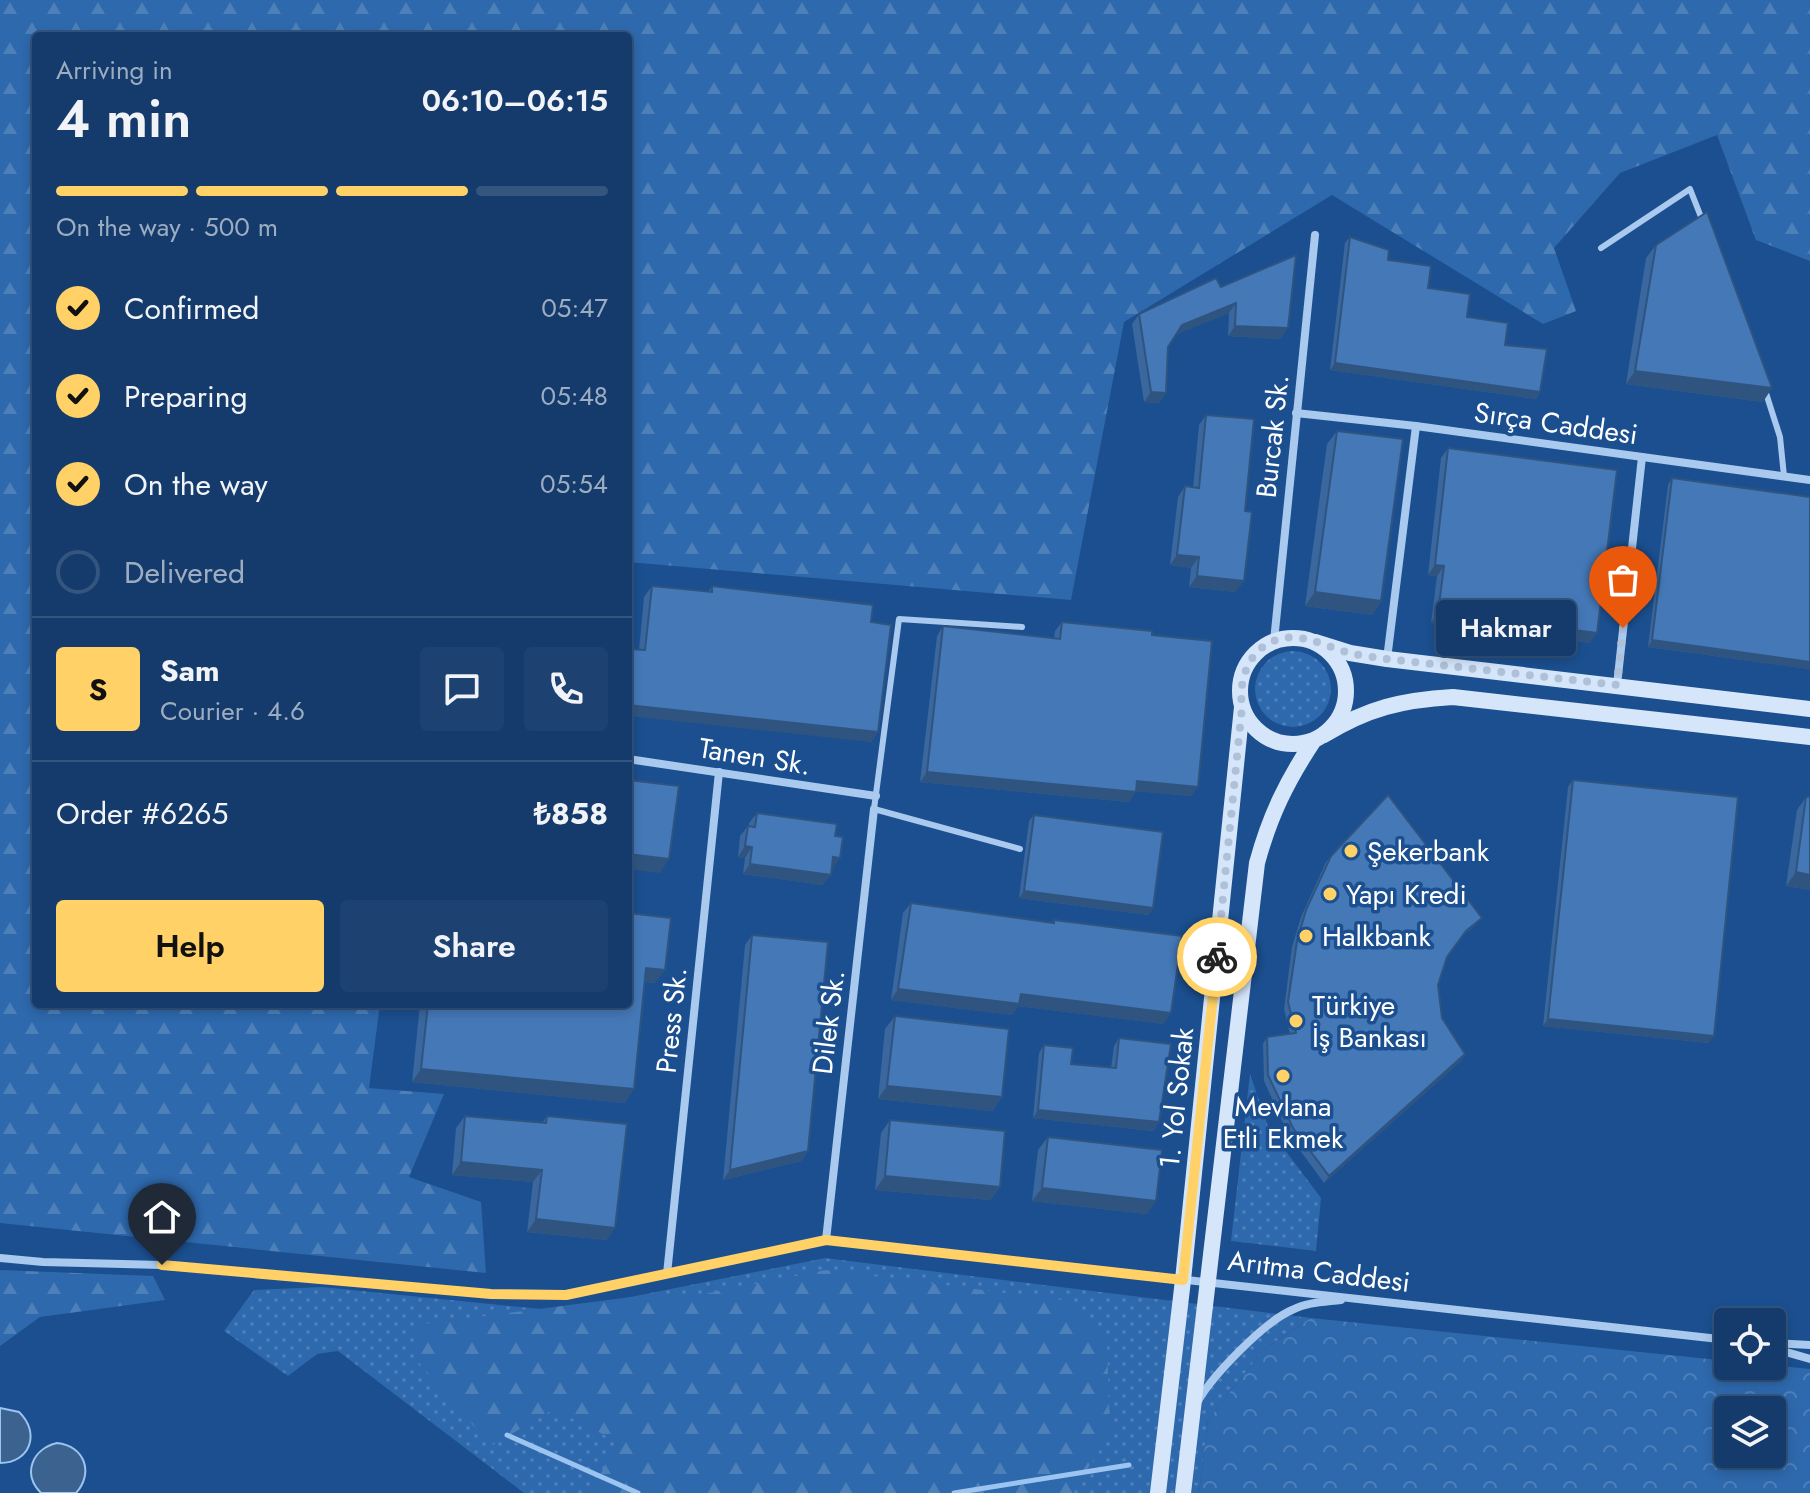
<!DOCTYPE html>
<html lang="en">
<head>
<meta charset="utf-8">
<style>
	:root { --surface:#143b6b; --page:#1d4271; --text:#f1f3f6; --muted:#9dadc1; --line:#33557e; --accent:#ffd166 }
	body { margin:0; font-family:Jost,sans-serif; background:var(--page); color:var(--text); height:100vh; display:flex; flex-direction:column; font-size:30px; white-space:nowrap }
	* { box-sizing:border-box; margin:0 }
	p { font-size:26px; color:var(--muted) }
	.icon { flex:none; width:44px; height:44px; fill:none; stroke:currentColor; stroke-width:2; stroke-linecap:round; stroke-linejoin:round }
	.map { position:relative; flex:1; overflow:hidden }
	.side { position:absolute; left:32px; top:32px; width:600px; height:976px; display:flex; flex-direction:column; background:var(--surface); border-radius:8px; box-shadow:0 4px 12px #0003,0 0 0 2px var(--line) }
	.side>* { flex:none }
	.controls { position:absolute; left:1714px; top:1308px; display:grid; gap:16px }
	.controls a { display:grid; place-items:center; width:72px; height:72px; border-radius:8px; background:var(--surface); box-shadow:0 4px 12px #0003,0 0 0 2px var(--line); font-size:40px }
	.pin { position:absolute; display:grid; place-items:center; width:68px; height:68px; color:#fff; margin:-82px -34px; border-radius:50% 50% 50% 0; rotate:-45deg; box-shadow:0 0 8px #0007 }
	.pin .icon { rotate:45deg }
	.courier { position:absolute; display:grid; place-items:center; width:80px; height:80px; margin:-40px; border:6px solid #ffd166; border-radius:50%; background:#fff; color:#222; box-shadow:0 2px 10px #0007 }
	.bubble { position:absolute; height:56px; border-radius:8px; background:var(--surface); box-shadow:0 4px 12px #0003,0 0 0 2px var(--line); font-size:26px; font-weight:600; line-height:56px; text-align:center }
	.headline em { font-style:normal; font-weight:600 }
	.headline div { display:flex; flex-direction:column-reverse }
	.headline { display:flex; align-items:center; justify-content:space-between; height:136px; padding:0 24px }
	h1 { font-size:52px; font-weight:600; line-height:60px }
	.bar { display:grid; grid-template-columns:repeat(4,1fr); gap:12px 8px; align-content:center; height:96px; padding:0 24px }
	.bar i { height:10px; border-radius:6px; background:var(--line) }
	.bar .on { background:var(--accent) }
	.bar p { grid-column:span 4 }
	.line { display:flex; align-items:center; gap:20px; padding:0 24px; border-top:2px solid var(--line) }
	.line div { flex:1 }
	.round { display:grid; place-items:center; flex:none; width:84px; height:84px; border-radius:8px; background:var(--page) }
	ol { padding:0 24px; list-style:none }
	li { display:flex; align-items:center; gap:24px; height:88px }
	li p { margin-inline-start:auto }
	li .icon { padding:8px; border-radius:50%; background:var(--accent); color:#111; stroke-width:4 }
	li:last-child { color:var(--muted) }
	li i { width:44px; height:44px; border:4px solid var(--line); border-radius:50% }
	.action { display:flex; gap:16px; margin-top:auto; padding:16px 24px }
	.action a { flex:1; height:92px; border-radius:8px; background:var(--accent); color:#111; font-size:32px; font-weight:600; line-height:92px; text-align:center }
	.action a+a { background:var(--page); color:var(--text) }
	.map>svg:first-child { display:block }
	.grass { fill:url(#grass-dots) }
	.forest { fill:url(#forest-firs) }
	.park { fill:url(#park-crowns); fill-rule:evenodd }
	.water { fill:#3c6290; stroke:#9cc4f0; stroke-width:2 }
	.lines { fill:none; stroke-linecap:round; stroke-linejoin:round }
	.stream { stroke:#9cc4f0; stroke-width:5 }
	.service { stroke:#a9c9ee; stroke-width:6 }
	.minor { stroke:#a9c9ee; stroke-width:8 }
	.secondary { stroke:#d6e6fa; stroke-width:16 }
	.wall { fill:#3a679d }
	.shaded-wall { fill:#305480 }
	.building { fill:#4478b7; stroke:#305480; stroke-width:2 }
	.done { stroke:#afc1d8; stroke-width:8; stroke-dasharray:0 14.4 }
	.route { stroke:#ffd166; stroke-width:10 }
	.poi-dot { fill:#ffd166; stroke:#1b4f8f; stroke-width:3 }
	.labels { text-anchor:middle; stroke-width:7; stroke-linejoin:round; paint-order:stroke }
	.street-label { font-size:28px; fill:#fff; stroke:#1b4f8f }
	.poi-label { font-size:28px; fill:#fff; stroke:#1b4f8f; text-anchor:start }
</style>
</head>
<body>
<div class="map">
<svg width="1810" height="1493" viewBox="0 0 1810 1493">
	<defs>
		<pattern id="grass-dots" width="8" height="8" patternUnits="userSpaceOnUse" patternTransform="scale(2)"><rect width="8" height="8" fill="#2e69ad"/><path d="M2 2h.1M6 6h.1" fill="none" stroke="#4d80b9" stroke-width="1.8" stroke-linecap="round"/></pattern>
		<pattern id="forest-firs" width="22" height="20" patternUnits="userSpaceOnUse" patternTransform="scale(2)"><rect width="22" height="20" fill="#2e69ad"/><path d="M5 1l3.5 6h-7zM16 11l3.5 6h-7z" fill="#4d80b9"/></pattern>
		<pattern id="park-crowns" width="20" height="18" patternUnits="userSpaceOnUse" patternTransform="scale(2)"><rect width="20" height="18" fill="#2e69ad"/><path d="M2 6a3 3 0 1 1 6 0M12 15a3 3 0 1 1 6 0" fill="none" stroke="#4d80b9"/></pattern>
	</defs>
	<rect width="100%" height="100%" fill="#1b4f8f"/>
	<g class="grass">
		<circle cx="1293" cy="689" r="38"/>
		<polygon points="1250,1074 1269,1129 1321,1198 1316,1251 1231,1241"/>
		<polygon points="825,1258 1311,1318 1264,1349 1208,1420 1199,1493 524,1493 338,1351 317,1354 288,1376 224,1331 254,1290 322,1287 561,1311"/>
	</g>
	<g class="forest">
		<polygon points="0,0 1810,0 1810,261 1756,240 1717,135 1620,173 1554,248 1576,311 1543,324 1332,195 1124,322 1071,600 628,562 628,36 36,36 36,1004 380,1004 369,1088 444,1094 409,1177 481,1202 486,1273 0,1223"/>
		<polygon points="0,1270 153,1276 165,1300 40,1317 0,1346"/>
		<polygon points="826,1270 1070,1301 1107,1342 1110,1434 1072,1493 592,1493 616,1441 554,1409 491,1446 414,1357 415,1325 631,1297 689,1297"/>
	</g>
	<path class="park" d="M 1311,1318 L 1728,1361 L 1728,1366 L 1772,1365 L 1810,1369 L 1810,1493 L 1199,1493 L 1208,1420 L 1264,1349 ZM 1728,1410 L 1772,1410 L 1772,1454 L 1728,1454 Z"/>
	<g class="water">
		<path d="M 0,1408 L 19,1412 C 41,1433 30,1463 0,1463 Z"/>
		<path d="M 57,1443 C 85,1446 94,1473 76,1493 L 41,1493 C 22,1474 32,1449 57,1443 Z"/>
	</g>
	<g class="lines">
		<g class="stream">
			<polyline points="507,1435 638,1493"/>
			<polyline points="954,1493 1129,1465"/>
		</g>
		<g class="service">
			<polyline points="1601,248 1690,189 1703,222"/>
			<polyline points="1765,390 1780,437 1784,476"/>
			<polyline points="1020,849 874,809 899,619 1022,627"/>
		</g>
		<g class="minor">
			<polyline points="1296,413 1416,426 1810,480"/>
			<polyline points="1274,641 1315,235"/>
			<polyline points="1387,659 1416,426"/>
			<polyline points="1617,685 1642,457"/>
			<polyline points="628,759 876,796"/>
			<polyline points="826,1240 874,809"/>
			<polyline points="0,1258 43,1262 162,1265 491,1294 566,1295 826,1240 1728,1340"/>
			<polyline points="667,1274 719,772"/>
			<polyline points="1772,1343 1810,1345"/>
			<polyline points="1772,1348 1810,1359"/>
			<path d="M 1198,1401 C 1213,1375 1264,1322 1292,1310 C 1307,1302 1324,1302 1341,1300"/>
		</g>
		<g class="secondary">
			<circle cx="1293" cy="691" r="53"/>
			<polyline points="1315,642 1350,653 1387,659 1810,709"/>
			<path d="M 1324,735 C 1368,708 1402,700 1453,697 L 1810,737"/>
			<polyline points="1158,1493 1183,1280 1242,707"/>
			<path d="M 1183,1493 L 1257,863 C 1270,815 1287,781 1314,740"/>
		</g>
	</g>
	<g class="wall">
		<polygon points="1350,237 1388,260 1428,288 1505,345 1540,392 1536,399 1330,370 1345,243"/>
		<polygon points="1656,245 1763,402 1626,384 1646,258"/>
		<polygon points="1221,287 1281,339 1228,336 1229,313 1176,334 1168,347 1166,393 1159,403 1144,402 1132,324 1139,314"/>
		<polygon points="1206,415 1236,592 1189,587 1191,568 1170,565 1178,497 1185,486 1193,488 1199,425"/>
		<polygon points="1337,431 1381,601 1372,615 1305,606 1327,444"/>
		<polygon points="1448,448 1590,643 1431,623 1437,576 1428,575 1441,458"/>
		<polygon points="1672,478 1810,497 1810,669 1648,647 1668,485"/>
		<polygon points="652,586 708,592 712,586 871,622 878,732 871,742 639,650 644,597"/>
		<polygon points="1062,622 1152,635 1191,796 1136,791 1129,802 920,782 937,636 943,626 1054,639 1055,631"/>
		<polygon points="1573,780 1709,1043 1543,1026 1568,787"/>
		<polygon points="1806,797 1810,797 1810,890 1786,886 1797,810"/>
		<polygon points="757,813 835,836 833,868 832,868 823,885 743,874 745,858 738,857 740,836 748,826 749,826 749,823"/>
		<polygon points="1034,815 1153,908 1148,915 1019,898 1029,821"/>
		<polygon points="1331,856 1477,924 1461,937 1447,957 1438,985 1442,1018 1465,1054 1461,1061 1324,1183 1288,1134 1264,1081 1263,1044 1267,1037 1290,1034 1284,1009 1292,947 1301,917 1326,862"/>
		<polygon points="911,903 1053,923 1054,920 1164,1024 1018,1006 1012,1015 891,1000 903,913"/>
		<polygon points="628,913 655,983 645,982 625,1103 412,1082 420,1004 628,1004"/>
		<polygon points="752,935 808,1151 801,1161 723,1180 745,945"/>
		<polygon points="895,1016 1002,1097 992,1111 878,1099 885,1029"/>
		<polygon points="1119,1038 1159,1122 1153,1131 1033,1118 1039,1053 1044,1045 1071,1064 1111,1068 1114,1046"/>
		<polygon points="465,1116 542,1123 547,1116 607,1240 527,1232 533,1182 452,1175 456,1128"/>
		<polygon points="890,1120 1000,1187 990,1200 875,1190 881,1133"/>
		<polygon points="1048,1137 1147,1214 1032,1201 1038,1150"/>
	</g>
	<g class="shaded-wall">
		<polygon points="1236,303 1229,313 1175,335 1182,325"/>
		<polygon points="1235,326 1288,328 1281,339 1228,336"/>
		<polygon points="1335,363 1540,392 1536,399 1330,370"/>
		<polygon points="1635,371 1772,388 1763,402 1626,384"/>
		<polygon points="1151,392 1166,393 1159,403 1144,402"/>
		<polygon points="1177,555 1199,557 1191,568 1170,565"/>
		<polygon points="1435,565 1444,566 1437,576 1428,575"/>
		<polygon points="1197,576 1244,581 1236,592 1189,587"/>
		<polygon points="1315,592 1381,601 1372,615 1305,606"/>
		<polygon points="1438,613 1597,633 1590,643 1431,623"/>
		<polygon points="1652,640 1810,662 1810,669 1648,647"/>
		<polygon points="628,705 878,732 871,742 628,716"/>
		<polygon points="927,772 1136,792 1129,802 920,782"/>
		<polygon points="1137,781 1198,787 1191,796 1130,791"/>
		<polygon points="745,846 752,847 745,858 738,857"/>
		<polygon points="628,854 669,859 660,873 628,869"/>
		<polygon points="833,857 840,858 833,868 826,867"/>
		<polygon points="750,864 831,875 823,885 743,874"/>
		<polygon points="1796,872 1810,875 1810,890 1786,886"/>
		<polygon points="1024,891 1153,908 1148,915 1019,898"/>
		<polygon points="1482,918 1477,924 1461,937 1466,931"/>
		<polygon points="646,968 665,970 655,983 637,981"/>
		<polygon points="898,989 1021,994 1171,1013 1164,1024 1018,1006 1012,1015 891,1000"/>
		<polygon points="1548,1019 1714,1036 1709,1043 1543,1026"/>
		<polygon points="1465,1054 1461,1061 1324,1183 1329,1176"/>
		<polygon points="421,1069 634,1089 625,1103 412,1082"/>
		<polygon points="887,1086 1002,1097 992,1111 878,1099"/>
		<polygon points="1038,1110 1159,1122 1153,1131 1033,1118"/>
		<polygon points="808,1151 801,1161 723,1180 730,1170"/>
		<polygon points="461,1162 542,1170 533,1182 452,1175"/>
		<polygon points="885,1176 1000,1187 990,1200 875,1190"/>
		<polygon points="1042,1188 1156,1201 1147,1214 1032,1201"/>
		<polygon points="536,1219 615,1228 607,1240 527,1232"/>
	</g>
	<g class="building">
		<polygon points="1707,212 1772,388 1635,371 1656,245"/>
		<polygon points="1350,237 1389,250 1388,260 1431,266 1428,288 1470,294 1467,317 1508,323 1505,345 1547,349 1540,392 1335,363"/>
		<polygon points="1296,255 1288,328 1235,326 1236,303 1182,325 1168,347 1166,393 1151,392 1139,314 1216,278 1221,287"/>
		<polygon points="1206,415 1254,419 1245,511 1252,512 1244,581 1197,576 1199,557 1177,555 1185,486 1199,488"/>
		<polygon points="1337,431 1403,439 1381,601 1315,592"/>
		<polygon points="1448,448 1617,470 1597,633 1438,613 1444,566 1435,565"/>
		<polygon points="1672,478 1810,497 1810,662 1652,640"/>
		<polygon points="652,586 712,592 712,586 873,605 871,622 891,625 878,732 628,705 628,649 645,650"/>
		<polygon points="1062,622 1152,631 1152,635 1212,641 1198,787 1137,781 1136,792 927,772 943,626 1060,639"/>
		<polygon points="628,780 679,786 669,859 628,854"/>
		<polygon points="1573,780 1738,797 1714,1036 1548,1019"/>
		<polygon points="1388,795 1482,918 1466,931 1447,957 1438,985 1442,1018 1465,1054 1329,1176 1293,1128 1268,1075 1267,1037 1296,1033 1288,1002 1297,941 1306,910 1331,856"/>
		<polygon points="1806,797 1810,797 1810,875 1796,872"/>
		<polygon points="757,813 837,824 835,836 843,837 840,858 833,857 831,875 750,864 752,847 745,846 748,826 755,827"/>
		<polygon points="1034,815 1163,832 1153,908 1024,891"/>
		<polygon points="911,903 1054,923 1054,920 1182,936 1171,1013 1021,994 1019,1004 898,989"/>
		<polygon points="628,913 671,918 665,970 646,968 634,1089 421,1069 428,1004 628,1004"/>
		<polygon points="752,935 828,942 808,1151 730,1170"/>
		<polygon points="895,1016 1009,1029 1002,1097 887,1086"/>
		<polygon points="1119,1038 1171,1044 1159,1122 1038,1110 1044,1045 1073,1048 1071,1064 1116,1068"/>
		<polygon points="465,1116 546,1123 547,1116 627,1124 615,1228 536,1219 542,1170 461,1162"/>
		<polygon points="890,1120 1005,1131 1000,1187 885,1176"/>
		<polygon points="1048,1137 1162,1150 1156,1201 1042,1188"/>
	</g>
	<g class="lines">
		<path class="done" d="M 1217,957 L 1242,707 C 1237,670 1258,632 1301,638 C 1318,641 1334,649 1350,653 C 1362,656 1375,657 1387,659 L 1617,685 L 1623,628"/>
		<polyline class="route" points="162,1265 491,1294 566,1295 826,1240 1183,1280 1217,957"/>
	</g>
	<g class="poi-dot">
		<circle cx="1351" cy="851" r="8"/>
		<circle cx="1330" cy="894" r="8"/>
		<circle cx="1306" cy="936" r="8"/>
		<circle cx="1296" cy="1021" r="8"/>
		<circle cx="1283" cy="1076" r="8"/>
	</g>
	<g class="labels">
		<g class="street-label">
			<text transform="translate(1556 423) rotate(8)" y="10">Sırça Caddesi</text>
			<text transform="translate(1272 436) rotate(-84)" y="10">Burcak Sk.</text>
			<text transform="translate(755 756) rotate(9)" y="10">Tanen Sk.</text>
			<text transform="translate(671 1020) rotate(-84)" y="10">Press Sk.</text>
			<text transform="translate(828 1022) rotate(-83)" y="10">Dilek Sk.</text>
			<text transform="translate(1176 1098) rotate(-84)" y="10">1. Yol Sokak</text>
			<text transform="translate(1319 1271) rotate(7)" y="10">Arıtma Caddesi</text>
		</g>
		<g class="poi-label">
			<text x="1367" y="861">Şekerbank</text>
			<text x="1346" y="904">Yapı Kredi</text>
			<text x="1322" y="946">Halkbank</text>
			<text x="1312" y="1015">Türkiye<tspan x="1312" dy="32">İş Bankası</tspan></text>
			<text x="1283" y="1116" text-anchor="middle">Mevlana<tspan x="1283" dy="32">Etli Ekmek</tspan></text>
		</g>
	</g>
</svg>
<div class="controls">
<a><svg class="icon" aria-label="locate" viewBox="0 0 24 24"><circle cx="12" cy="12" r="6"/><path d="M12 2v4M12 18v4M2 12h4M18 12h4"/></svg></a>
<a><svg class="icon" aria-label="layers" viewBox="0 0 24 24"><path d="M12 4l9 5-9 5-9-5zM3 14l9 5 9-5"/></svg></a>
</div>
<div class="pin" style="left:1623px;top:628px;background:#ea580c"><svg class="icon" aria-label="bag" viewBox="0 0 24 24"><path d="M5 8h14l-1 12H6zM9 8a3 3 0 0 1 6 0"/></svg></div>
<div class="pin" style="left:162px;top:1265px;background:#1f2937"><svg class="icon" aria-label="home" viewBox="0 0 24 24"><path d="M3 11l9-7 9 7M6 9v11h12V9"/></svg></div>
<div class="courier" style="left:1217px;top:957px"><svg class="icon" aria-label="bike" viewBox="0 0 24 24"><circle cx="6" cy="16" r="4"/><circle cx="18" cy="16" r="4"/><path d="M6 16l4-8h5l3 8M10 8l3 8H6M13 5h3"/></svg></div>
<div class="bubble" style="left:1436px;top:600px;width:140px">Hakmar</div>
<section class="side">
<div class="headline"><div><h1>4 min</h1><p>Arriving in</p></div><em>06:10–06:15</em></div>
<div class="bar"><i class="on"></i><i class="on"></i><i class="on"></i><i></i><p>On the way · 500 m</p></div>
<ol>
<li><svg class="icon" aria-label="check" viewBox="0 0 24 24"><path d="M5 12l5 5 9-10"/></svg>Confirmed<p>05:47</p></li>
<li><svg class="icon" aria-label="check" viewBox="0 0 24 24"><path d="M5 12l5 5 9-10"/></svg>Preparing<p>05:48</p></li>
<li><svg class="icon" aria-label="check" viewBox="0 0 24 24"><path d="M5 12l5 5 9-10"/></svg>On the way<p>05:54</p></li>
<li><i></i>Delivered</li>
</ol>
<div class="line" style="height:144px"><b class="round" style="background:var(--accent);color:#111">S</b><div><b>Sam</b><p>Courier · 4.6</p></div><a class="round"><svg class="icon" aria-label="chat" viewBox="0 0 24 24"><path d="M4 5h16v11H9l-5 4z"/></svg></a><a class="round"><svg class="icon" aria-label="phone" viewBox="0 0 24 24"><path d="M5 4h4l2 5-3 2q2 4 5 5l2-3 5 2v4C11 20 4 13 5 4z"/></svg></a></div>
<div class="line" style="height:104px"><div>Order #6265</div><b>₺858</b></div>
<div class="action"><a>Help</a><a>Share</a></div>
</section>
</div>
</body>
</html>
